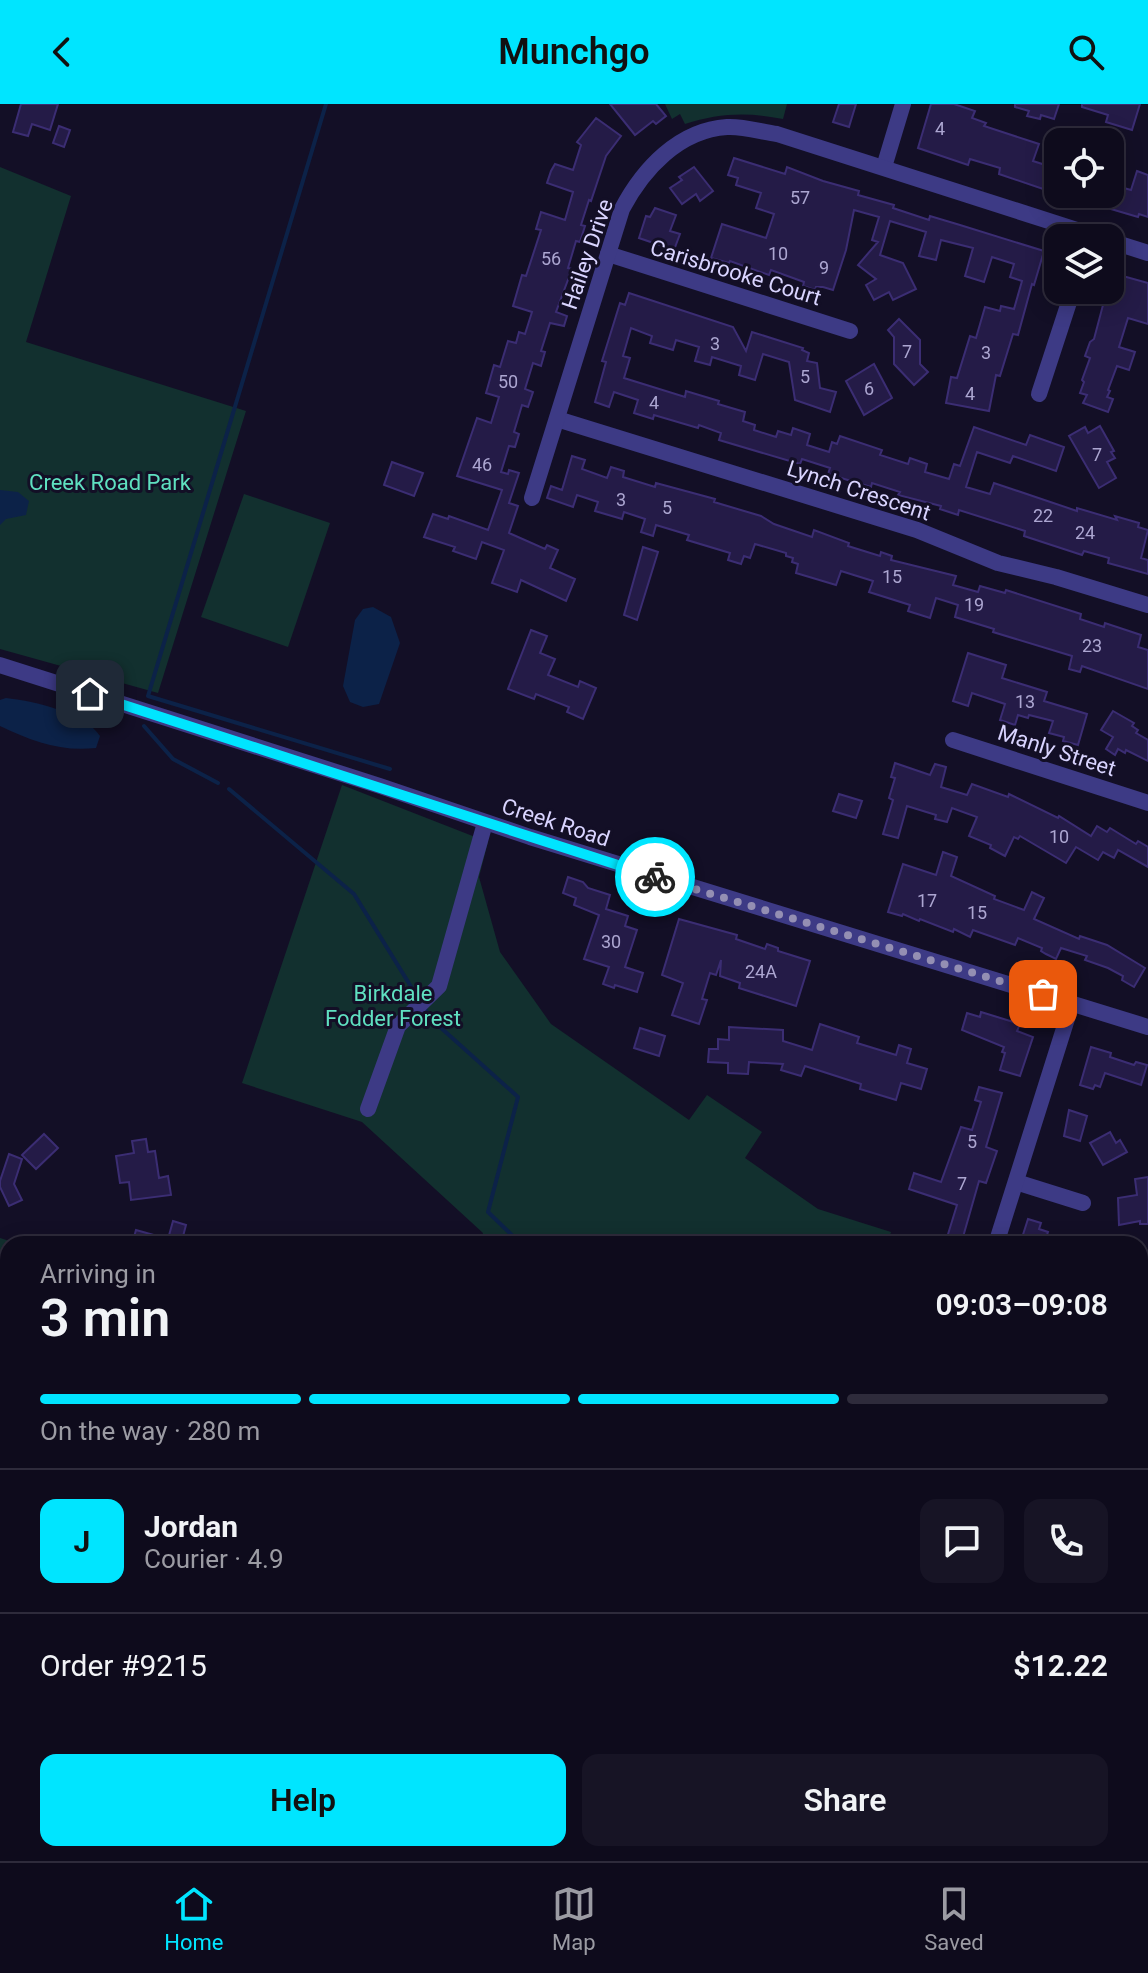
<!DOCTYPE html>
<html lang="en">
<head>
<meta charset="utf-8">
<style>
	:root { --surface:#0e0b1c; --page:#171425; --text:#f1f3f6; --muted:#9b9ba3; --line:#2e2b3b; --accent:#00e5ff }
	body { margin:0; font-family:Roboto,sans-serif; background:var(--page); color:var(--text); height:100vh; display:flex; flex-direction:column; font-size:30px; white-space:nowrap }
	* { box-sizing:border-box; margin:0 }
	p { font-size:26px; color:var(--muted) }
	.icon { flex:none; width:44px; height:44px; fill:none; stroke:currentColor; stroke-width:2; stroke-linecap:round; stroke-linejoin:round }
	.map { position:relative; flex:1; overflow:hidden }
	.details { position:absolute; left:0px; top:1132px; width:1148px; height:626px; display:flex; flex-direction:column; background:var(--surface); border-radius:24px 24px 0 0; box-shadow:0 4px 20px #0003,0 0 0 2px var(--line) }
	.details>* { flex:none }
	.buttons { position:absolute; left:1044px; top:24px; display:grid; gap:16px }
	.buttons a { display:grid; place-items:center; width:80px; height:80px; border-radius:16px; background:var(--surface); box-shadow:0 4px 20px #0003,0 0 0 2px var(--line); font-size:40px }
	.pin { position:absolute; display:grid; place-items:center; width:68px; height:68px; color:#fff; margin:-34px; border-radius:16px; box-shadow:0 4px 12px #0006 }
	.courier { position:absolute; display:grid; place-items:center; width:80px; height:80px; margin:-40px; border:6px solid #00e5ff; border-radius:50%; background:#fff; color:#222; box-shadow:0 2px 10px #0007 }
	.head em { font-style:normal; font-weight:600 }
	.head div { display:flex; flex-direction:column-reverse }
	.head { display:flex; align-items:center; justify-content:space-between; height:136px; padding:0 40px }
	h1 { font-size:52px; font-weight:600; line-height:60px }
	.bar { display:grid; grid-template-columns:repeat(4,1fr); gap:12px 8px; align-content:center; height:96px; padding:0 40px }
	.bar i { height:10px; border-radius:6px; background:var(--line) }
	.bar .selected { background:var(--accent) }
	.bar p { grid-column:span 4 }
	.line { display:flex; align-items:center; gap:20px; padding:0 40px; border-top:2px solid var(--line) }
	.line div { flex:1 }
	.round { display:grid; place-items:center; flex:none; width:84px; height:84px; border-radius:16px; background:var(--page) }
	.cta { display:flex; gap:16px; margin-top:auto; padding:16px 40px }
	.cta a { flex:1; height:92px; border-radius:16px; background:var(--accent); color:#111; font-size:32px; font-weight:600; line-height:92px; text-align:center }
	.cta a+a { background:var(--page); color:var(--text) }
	header { display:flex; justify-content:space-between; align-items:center; height:104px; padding:0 40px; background:var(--accent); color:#111; font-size:36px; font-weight:600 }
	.menu { display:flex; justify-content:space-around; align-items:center; height:112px; border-top:2px solid var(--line); background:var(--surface); font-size:22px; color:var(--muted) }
	.menu a { display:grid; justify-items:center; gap:4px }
	.menu .selected { color:var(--accent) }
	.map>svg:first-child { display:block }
	.green { fill:#12302f }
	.water { fill:#0c2248 }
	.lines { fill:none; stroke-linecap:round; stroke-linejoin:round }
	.stream { stroke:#0c2248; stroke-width:4 }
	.building { fill:#241b47; stroke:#3b2d73; stroke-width:2 }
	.path { stroke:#2fb8b0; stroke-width:3; stroke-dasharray:4 6; stroke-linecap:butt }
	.minor { stroke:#3d3a85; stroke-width:16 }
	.major { stroke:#c25bff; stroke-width:20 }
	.done { stroke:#948fb3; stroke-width:8; stroke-dasharray:0 14.4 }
	.route { stroke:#00e5ff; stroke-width:10 }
	.labels { text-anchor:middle; stroke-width:6; stroke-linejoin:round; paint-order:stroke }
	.number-label { font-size:18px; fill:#aca6d1 }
	.street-label { font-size:22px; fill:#d9d4ff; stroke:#130f26 }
	.park-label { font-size:22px; fill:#5fe0c0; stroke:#130f26 }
</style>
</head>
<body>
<header><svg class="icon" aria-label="back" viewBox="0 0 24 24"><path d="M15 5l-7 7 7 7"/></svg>Munchgo<svg class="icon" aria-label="search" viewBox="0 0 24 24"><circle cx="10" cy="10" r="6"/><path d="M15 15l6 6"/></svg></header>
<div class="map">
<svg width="1148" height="1757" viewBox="0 0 1148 1757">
	<rect width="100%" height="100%" fill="#130f26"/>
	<g class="green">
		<path d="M 665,0 L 787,0 L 783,15 C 748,8 719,9 685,20 L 680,10 L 672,15 Z"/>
		<polygon points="0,63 71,92 26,238 246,307 158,589 0,545"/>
		<polygon points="244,390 330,419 288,543 201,513"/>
		<polygon points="342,681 488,738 479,773 500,848 551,920 689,1016 707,991 762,1028 745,1054 818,1105 891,1128 887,1140 480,1140 483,1129 362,1018 242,979"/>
		<polygon points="0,1134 19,1140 8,1140 8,1750 883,1750 879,1757 0,1757"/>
		<polygon points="1140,1545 1148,1548 1148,1589 1141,1613 1142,1641 1145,1655 1148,1656 1148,1757 1131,1757 1114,1750 1140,1750"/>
	</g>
	<g class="water">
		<polygon points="0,386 18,388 29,397 26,411 6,415 0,421"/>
		<polygon points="373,503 391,513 400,539 379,600 363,603 350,598 343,582 355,516 363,505"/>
		<path d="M 6,594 C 33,597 84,608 100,632 L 96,644 C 60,648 32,637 0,622 L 0,596 Z"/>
	</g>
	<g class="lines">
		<g class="stream">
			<polyline points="326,0 148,592 390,665"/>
			<polyline points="144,622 173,655 218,679"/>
			<polyline points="229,685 354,790 418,894"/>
			<polyline points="425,905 430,914 518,993 488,1108 521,1140"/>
		</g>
	</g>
	<g class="building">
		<polygon points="21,0 58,0 50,26 32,20 28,32 13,28"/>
		<polygon points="610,0 656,0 666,12 656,20 653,17 635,31"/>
		<polygon points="839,0 856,0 849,23 833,18"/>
		<polygon points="931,0 954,0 975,7 972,14 986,19 984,22 1039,40 1033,57 1058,65 1058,90 999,70 1000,64 970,55 968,61 918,44"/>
		<polygon points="1015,0 1059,0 1054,15 1041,11 1040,15 1027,12 1029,7 1015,3"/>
		<polygon points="1082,0 1140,0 1132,26 1106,18 1108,11 1082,3"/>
		<polygon points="596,14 621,32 606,52 591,97 589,96 581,121 585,122 580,138 576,137 568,164 572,165 556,208 567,212 564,222 550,219 541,247 545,248 541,262 533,259 525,285 533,288 528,303 522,301 514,328 519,330 515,343 509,342 501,368 508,370 509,366 519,369 509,399 518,402 509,429 545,445 547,441 558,446 550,464 575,475 566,497 521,476 517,488 492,479 504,446 482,438 476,455 453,447 455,443 424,433 433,410 448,415 449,412 488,426 502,386 457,372 477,314 491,319 499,293 486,289 494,261 500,263 508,237 516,239 519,228 525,230 532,208 513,202 522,171 526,172 541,126 536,125 541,108 565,116 573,88 547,79 551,67 555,60 573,66 581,41 577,38"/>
		<polygon points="59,22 70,26 64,43 53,39"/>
		<polygon points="734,54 785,70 787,63 823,77 859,87 858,91 894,101 893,104 929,116 930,112 960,121 1044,147 1034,181 1032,180 1018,231 1013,230 1000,272 996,271 989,307 946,299 951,273 957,274 970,232 976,234 985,203 1000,207 1001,202 1014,205 1022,177 1010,173 1014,160 992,153 984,178 965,172 973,144 941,136 936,156 919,152 926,128 890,117 880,151 903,159 916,185 893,196 889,188 874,196 866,181 876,175 858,161 878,138 872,136 879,113 854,106 846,146 833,186 823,183 816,183 815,186 803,182 804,178 771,166 769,171 730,157 729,159 711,154 722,120 766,134 774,110 756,104 761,89 736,81 738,74 728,71"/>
		<polygon points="694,63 713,87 700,97 696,90 682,100 670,84 682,76 679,73"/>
		<polygon points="1137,67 1148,71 1148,113 1139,110 1138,113 1070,93 1070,90 1110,90 1110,80 1131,86"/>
		<polygon points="655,104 676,111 670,127 680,130 674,146 639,134 646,112 650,113"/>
		<polygon points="1112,169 1148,179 1148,220 1128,214 1119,243 1135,248 1129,266 1117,262 1108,286 1110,287 1107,293 1113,295 1108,308 1083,299 1087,291 1080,289 1084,278 1082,276 1090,254 1085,252 1090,238 1094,235 1107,186 1110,186"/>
		<polygon points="629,189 733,223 746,247 752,228 803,244 802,246 809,249 807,257 817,259 820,284 836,288 830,308 795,296 789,258 763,250 755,276 739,271 741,262 712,253 710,261 695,257 699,243 676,236 673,246 650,239 652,232 631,224 623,252 630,254 624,274 685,293 686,287 719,297 718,300 745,308 743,317 755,321 754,326 776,333 778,327 791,331 793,324 810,330 807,341 829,348 832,338 837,340 840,332 882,346 880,351 908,360 910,354 927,360 925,368 949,375 954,360 960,362 974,323 1026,341 1030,331 1064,343 1056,367 1013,352 1010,359 977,348 966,383 990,390 994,379 1077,407 1077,404 1117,416 1115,412 1139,419 1138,423 1148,426 1141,454 1148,456 1148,470 1108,459 1109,454 1084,447 1082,451 1024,432 1025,427 959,406 958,411 940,405 941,402 898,391 900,388 872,379 871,383 828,370 830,364 802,355 800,360 719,336 721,329 699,321 698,324 654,311 653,315 634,309 638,296 614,288 609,303 595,298 606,258 602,257 620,199 625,201"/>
		<polygon points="899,215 920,236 920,260 928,268 914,281 894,260 894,233 888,226"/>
		<polygon points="874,260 892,294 864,311 846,277"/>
		<polygon points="1100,322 1114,347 1111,348 1115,354 1107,358 1116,374 1099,384 1069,332 1085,323 1088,329"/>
		<polygon points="572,352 585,356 582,365 607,374 611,363 624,367 623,373 655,383 656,379 715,395 714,398 761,412 774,420 812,433 814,426 849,439 848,442 880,452 881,448 892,452 891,456 956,472 953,481 978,488 980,482 1005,489 1006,486 1081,510 1080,515 1104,523 1105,519 1141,531 1138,543 1148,546 1148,585 1082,562 1080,568 1069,565 1072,552 993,528 994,525 955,513 958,501 936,494 930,514 908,507 910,501 869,488 873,477 841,467 836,481 796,469 798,460 792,458 793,454 786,452 786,449 755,440 750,454 744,452 741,460 728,456 730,449 687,436 689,431 656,421 653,432 641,428 645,415 624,408 622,415 595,407 598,398 577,391 573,403 547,394 551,382 562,386"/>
		<polygon points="392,358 423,369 414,392 384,381"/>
		<polygon points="643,443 658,448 637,516 624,511"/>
		<polygon points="531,526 547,532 540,549 555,555 548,571 578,583 580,577 596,584 583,615 567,608 569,603 536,590 534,595 508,585"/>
		<polygon points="968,549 1006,561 1002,574 1047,588 1044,597 1087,610 1078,641 1063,637 1064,633 1049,629 1053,617 1029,611 1028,614 1018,611 1015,621 1000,616 1005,600 972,589 968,602 953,597"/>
		<polygon points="1113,607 1134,619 1132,622 1138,626 1136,629 1148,636 1148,657 1126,646 1125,649 1118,645 1115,651 1106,645 1113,633 1101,626"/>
		<polygon points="895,659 930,671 935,660 946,663 941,683 967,691 972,680 1008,693 1009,690 1058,714 1059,712 1091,732 1097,722 1107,728 1110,724 1136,740 1138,737 1148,743 1148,763 1118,746 1114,754 1103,748 1098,756 1076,743 1066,759 1020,732 1018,735 1014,733 1005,752 990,744 991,741 969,732 977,713 952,704 947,718 935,715 936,711 907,702 898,734 883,730 893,696 889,694 895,674 891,673"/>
		<polygon points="839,690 862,697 856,714 833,707"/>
		<polygon points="943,748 957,753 951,772 995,792 994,795 1024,806 1032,788 1044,794 1034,815 1079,835 1080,832 1107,841 1145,864 1134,883 1122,876 1123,872 1108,864 1085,856 1087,852 1061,844 1056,855 1046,850 1041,847 1042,844 1018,834 1015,841 973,826 970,833 954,825 953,828 920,815 919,817 903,810 902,812 888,808 903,760 936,771"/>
		<polygon points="568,773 583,778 588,784 610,791 606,805 628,812 625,822 637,826 625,863 643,869 637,888 615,881 614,884 603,880 609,863 584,855 599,811 574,801 576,794 563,789"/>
		<polygon points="679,815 737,831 736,835 765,845 767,840 778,844 778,847 810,857 796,902 739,884 740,879 720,872 721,856 716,871 710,869 702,895 707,896 699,920 672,911 683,879 662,871"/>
		<polygon points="981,908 1020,920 1017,927 1033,933 1020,972 1000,966 1005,949 1002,948 1004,943 962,926 967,909 980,913"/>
		<polygon points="820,920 859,933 857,939 896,951 899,941 911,945 907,959 927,965 921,985 901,979 896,996 860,985 861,980 805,962 801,972 781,966 783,960 749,958 748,970 728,969 728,959 708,958 709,945 718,945 718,935 729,936 729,923 783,926 783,937 812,946"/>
		<polygon points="640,924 665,932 659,952 634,944"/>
		<polygon points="1091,943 1111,949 1110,953 1134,961 1136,958 1147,961 1141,981 1105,969 1100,983 1095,981 1093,985 1080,981"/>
		<polygon points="979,983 1002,989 986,1043 997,1047 986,1079 979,1077 961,1140 945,1140 957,1101 909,1085 914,1069 941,1078 961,1023 972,1026 981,998 975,996"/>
		<polygon points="1069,1006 1087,1012 1080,1037 1064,1032"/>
		<polygon points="1110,1028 1116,1039 1120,1036 1127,1048 1103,1061 1090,1039"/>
		<polygon points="44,1030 58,1044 36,1065 22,1051"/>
		<polygon points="146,1035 148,1048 155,1047 159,1074 168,1072 171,1091 131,1096 129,1078 120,1079 116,1052 134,1049 132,1037"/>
		<polygon points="9,1050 22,1055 14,1080 22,1096 9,1102 0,1083 0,1077"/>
		<polygon points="1148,1073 1148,1120 1140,1120 1140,1117 1119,1121 1118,1094 1137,1091 1135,1075"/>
		<polygon points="1028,1115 1041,1119 1039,1125 1048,1128 1044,1140 1020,1140"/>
		<polygon points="173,1117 186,1121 181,1140 132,1140 136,1126 168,1135"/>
	</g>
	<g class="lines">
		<g class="path">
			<polyline points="1140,1446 1148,1432"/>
			<polyline points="1140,1548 1148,1551"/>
			<polyline points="959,1752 959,1750"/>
		</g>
		<g class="minor">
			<polyline points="884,63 903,0"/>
			<polyline points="1110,137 1148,149"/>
			<polyline points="608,150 850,227"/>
			<polyline points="1039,290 1073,186"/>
			<polyline points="557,315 917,426 998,459 1056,473 1148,501"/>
			<path d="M 532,394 L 622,105 C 643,65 679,26 727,23 C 743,22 762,28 777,30 L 1102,134"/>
			<polyline points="0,561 380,682 530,733 1148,923"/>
			<polyline points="953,636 1148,699"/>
			<polyline points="368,1005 398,922 439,882 485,719"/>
			<polyline points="1016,1078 1083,1099"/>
			<polyline points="996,1140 1072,899"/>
		</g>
		<g class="major">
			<polyline points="1140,1351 1148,1338"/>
			<polyline points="1140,1403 1148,1389"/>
			<polyline points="1062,1750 1078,1757"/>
			<polyline points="902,1757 906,1750"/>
			<polyline points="931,1757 935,1750"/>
			<polyline points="1004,1757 1038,1755"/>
		</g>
	</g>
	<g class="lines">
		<polyline class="done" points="655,773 1043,890"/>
		<polyline class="route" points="90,590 655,773"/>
	</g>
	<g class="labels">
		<g class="number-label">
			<text x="940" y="31">4</text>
			<text x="800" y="100">57</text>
			<text x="778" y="156">10</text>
			<text x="551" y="161">56</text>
			<text x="824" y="170">9</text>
			<text x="715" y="246">3</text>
			<text x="907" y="254">7</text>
			<text x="986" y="255">3</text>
			<text x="805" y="279">5</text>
			<text x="508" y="284">50</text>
			<text x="869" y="291">6</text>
			<text x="970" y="296">4</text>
			<text x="654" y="305">4</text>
			<text x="1097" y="357">7</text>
			<text x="482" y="367">46</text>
			<text x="621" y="402">3</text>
			<text x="667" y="410">5</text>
			<text x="1043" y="418">22</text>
			<text x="1085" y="435">24</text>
			<text x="892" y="479">15</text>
			<text x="974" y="507">19</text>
			<text x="1092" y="548">23</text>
			<text x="1025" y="604">13</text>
			<text x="1059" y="739">10</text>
			<text x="927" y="803">17</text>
			<text x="977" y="815">15</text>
			<text x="611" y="844">30</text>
			<text x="761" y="874">24A</text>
			<text x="972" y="1044">5</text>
			<text x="962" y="1086">7</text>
		</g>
		<g class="street-label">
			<text transform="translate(587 150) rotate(-71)" y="8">Hailey Drive</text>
			<text transform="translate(736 168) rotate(17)" y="8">Carisbrooke Court</text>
			<text transform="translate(859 386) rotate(18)" y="8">Lynch Crescent</text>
			<text transform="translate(1057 646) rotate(18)" y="8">Manly Street</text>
			<text transform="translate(556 718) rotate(18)" y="8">Creek Road</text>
		</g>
		<g class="park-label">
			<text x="110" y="386">Creek Road Park</text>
			<text x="393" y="897">Birkdale<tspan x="393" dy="25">Fodder Forest</tspan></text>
		</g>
	</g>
</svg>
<div class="buttons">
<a><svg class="icon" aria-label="locate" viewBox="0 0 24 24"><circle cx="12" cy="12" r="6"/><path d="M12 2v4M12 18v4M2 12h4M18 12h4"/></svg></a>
<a><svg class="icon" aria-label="layers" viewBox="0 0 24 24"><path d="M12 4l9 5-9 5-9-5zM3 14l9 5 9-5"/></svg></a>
</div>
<div class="pin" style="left:1043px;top:890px;background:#ea580c"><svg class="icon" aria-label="bag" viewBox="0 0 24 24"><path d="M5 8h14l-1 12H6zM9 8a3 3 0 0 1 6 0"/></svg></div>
<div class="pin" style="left:90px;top:590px;background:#1f2937"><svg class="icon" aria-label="home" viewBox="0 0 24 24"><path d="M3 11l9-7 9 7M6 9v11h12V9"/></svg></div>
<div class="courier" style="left:655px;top:773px"><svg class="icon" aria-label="bike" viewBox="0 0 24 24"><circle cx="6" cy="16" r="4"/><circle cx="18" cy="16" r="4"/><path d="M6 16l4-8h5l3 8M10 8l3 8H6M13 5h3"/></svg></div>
<section class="details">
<div class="head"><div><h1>3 min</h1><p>Arriving in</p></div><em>09:03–09:08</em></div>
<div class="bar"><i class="selected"></i><i class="selected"></i><i class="selected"></i><i></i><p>On the way · 280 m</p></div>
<div class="line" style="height:144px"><b class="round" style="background:var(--accent);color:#111">J</b><div><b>Jordan</b><p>Courier · 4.9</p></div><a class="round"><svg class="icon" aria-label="chat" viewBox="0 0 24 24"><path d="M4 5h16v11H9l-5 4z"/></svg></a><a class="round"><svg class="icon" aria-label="phone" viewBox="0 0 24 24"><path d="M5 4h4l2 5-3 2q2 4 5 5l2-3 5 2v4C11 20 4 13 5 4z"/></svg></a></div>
<div class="line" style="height:104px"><div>Order #9215</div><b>$12.22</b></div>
<div class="cta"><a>Help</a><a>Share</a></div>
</section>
</div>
<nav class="menu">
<a class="selected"><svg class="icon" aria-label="home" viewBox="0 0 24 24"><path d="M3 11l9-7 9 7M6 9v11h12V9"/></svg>Home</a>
<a><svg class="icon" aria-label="map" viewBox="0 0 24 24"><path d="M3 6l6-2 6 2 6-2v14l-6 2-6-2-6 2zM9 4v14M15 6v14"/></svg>Map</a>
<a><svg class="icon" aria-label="saved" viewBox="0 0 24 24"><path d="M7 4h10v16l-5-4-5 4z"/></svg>Saved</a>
</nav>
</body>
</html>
